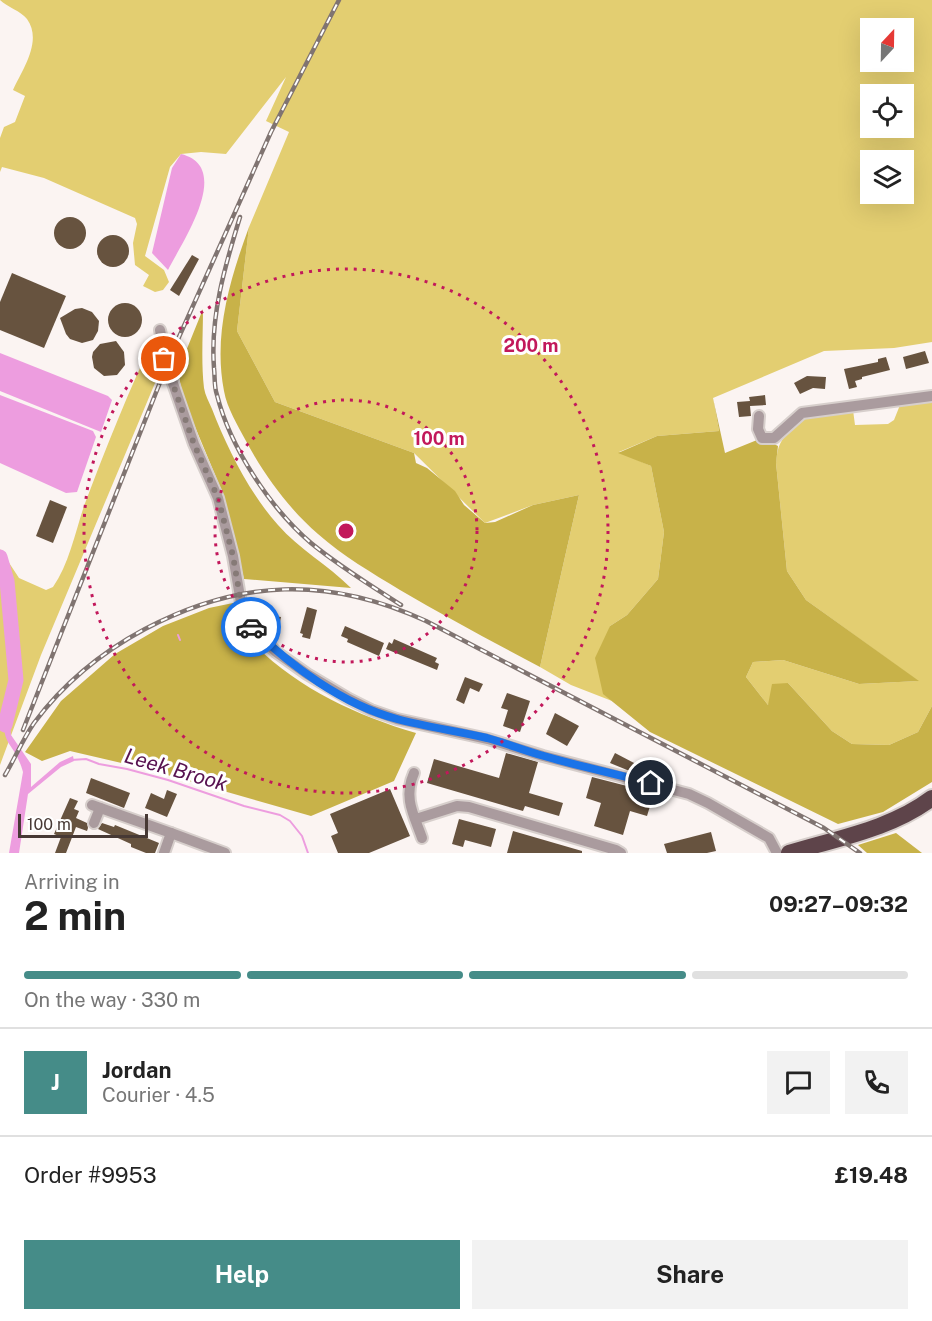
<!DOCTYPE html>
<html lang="en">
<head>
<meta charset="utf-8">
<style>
	:root { --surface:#fff; --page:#f2f2f2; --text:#222; --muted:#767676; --line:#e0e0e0; --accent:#458c88 }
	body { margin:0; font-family:"Public Sans",sans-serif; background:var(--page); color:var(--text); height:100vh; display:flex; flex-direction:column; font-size:22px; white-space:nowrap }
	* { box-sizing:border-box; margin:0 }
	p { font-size:20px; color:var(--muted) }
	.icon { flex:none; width:33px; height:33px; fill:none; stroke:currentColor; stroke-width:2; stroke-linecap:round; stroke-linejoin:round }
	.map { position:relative; height:853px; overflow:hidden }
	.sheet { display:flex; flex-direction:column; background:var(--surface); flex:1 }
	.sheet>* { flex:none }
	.needle { width:39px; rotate:22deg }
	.buttons { position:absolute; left:860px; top:18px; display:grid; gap:12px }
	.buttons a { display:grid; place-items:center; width:54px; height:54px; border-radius:0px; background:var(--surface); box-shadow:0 6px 24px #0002; font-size:30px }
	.scale { position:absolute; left:18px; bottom:15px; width:130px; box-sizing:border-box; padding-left:6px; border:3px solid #473935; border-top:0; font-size:16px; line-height:21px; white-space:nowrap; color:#473935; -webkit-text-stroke:4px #fff; paint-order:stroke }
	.pin { position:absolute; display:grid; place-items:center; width:51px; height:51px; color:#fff; margin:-26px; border:3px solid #fff; border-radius:50%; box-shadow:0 2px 6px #0007 }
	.courier { position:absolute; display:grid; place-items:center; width:60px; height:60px; margin:-30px; border:4px solid #1a73e8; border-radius:50%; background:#fff; color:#222; box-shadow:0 2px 8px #0007 }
	.overview em { font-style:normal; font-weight:700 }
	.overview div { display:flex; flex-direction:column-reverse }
	.overview { display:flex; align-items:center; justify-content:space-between; height:102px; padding:0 24px }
	h1 { font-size:39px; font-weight:700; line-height:45px }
	.bar { display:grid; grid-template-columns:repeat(4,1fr); gap:9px 6px; align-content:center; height:72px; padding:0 24px }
	.bar i { height:8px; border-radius:4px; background:var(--line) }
	.bar .selected { background:var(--accent) }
	.bar p { grid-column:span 4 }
	.line { display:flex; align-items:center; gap:15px; padding:0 24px; border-top:2px solid var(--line) }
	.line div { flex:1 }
	.round { display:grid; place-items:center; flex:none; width:63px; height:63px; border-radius:0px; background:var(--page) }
	.primary-button { display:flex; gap:12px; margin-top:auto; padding:12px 24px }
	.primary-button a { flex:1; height:69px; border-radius:0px; background:var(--accent); color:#fff; font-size:24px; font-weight:700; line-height:69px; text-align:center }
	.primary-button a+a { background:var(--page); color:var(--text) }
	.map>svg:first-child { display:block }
	.green { fill:#e3ce71; fill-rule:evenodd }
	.forest { fill:#c8b249 }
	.water { fill:#ed9ddf }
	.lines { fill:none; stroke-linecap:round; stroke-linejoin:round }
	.stream { stroke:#ed9ddf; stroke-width:2 }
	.river { stroke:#ed9ddf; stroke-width:15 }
	.building { fill:#67533f }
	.minor-casing { stroke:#d7cfcc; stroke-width:14 }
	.trunk-casing { stroke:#d7cfcc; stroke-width:20 }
	.minor { stroke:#aa9b9e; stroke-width:10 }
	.trunk { stroke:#5e444a; stroke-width:16 }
	.rail-casing { stroke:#807471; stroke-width:4.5 }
	.rail { stroke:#fff; stroke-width:2; stroke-dasharray:7; stroke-linecap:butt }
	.done { stroke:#867a77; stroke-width:6; stroke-dasharray:0 10.8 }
	.route { stroke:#1a73e8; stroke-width:8 }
	.ring { fill:none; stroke:#c2185b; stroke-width:3; stroke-dasharray:3 6 }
	.labels { text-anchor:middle; stroke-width:6; stroke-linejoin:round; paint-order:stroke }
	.water-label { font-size:21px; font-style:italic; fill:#571250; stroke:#fff }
	.centre { fill:#c2185b; stroke:#fff; stroke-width:3 }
	.ring-label { font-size:18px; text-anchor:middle; font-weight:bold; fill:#c2185b; stroke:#fff; stroke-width:6; stroke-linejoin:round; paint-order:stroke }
</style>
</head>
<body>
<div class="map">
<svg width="932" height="853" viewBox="0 0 932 853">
	<rect width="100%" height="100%" fill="#fbf4f2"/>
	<g class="green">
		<path d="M 0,0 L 932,0 L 932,342 L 894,348 L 824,351 L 713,398 L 719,431 L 657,436 L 619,452 L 651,466 L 664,532 L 658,579 L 627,615 L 610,626 L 603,693 L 612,701 L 571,685 L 540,667 L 579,495 L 533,505 L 485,523 L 414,453 L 275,402 L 237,331 L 249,227 L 289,132 L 266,121 L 286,77 L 226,154 L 201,152 L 181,154 L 170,167 L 145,256 L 164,270 L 169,282 L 163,290 L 155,292 L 143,286 L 149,275 L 135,265 L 133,243 L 137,224 L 135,218 L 44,178 L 2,167 L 0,172 L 0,138 L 4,127 L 15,122 L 25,96 L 13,90 C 22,70 43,41 27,19 C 21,11 7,7 0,0 ZM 870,28 L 903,28 L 903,62 L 870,62 ZM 870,94 L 903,94 L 903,128 L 870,128 ZM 870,160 L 903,160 L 903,194 L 870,194 Z"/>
		<path d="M 157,332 L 163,364 L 41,655 L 0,765 L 0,549 L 19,578 L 46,590 L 53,587 C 69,564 75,533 84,506 C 106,448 129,389 157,332 Z"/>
		<path d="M 932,399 L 932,706 L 918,732 L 889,745 L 852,744 L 832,731 L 788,683 L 768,705 L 746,677 L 753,662 L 783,660 L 859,684 L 918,681 L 806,600 L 787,571 L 776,463 C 778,446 779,442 791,430 C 810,411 828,413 853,410 L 855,425 L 888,424 L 894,420 L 900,405 Z"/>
	</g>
	<g class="forest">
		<path d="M 249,227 L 237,331 L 275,402 L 414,453 L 416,463 L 427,468 L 455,491 L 464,505 L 485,523 L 495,522 L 533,505 L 579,495 L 540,667 C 493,642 446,617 400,590 C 372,573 343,556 318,534 C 289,509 264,475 246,441 C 238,426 227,408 224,391 C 213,335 230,279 249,227 Z"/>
		<path d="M 203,309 C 203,335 201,362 204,388 C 205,395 209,402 212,409 C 227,448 250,494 278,525 C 299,549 328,565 351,588 L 244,579 L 223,494 L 183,398 L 178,371 Z"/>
		<polygon points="713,398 725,453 762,438 778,446 776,463 787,571 806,600 919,681 859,684 783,660 753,662 746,677 768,705 772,684 788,683 832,731 852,744 889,745 918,732 932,706 932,782 883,812 838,824 650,732 603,694 595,658 610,626 627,615 658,579 664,532 651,466 618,453 657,436 719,431"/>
		<path d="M 233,603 C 234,608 234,616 236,621 C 239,630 249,639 256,646 C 299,689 358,716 416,733 L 394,781 L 311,816 L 143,768 L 70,751 L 42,761 L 25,752 L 61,701 L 115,654 L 163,626 L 209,608 Z"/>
		<polygon points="896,833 922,853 867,853 858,845"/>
	</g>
	<g class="water">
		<path d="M 181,154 C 234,167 182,242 168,270 L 152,253 L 172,168 Z"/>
		<polygon points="0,353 108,396 112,400 101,432 0,391"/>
		<polygon points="0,395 93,431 96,437 77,492 66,493 0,463"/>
		<path d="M 5,704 L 13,707 L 10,723 L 11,735 L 31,764 L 31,787 L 60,762 L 73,756 L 74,761 L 61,767 L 28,794 L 19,853 L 9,853 L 23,772 C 13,737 0,751 5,704 Z"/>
	</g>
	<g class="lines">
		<g class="stream">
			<polyline points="178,635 180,640"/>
			<polyline points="71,760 86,759 99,764 127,769 168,780 244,806 280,815 290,821 302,836 308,853"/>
		</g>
		<polyline class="river" points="0,557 7,581 16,680 5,725"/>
	</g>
	<g class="building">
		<circle cx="70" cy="233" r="16"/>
		<circle cx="113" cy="251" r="16"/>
		<polygon points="192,255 199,259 179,296 170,290"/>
		<polygon points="12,273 66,296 44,348 0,330 0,302"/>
		<circle cx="125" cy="320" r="17"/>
		<polygon points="82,308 92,312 99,321 98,331 93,340 82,343 70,339 66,334 60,318 75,309"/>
		<polygon points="116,341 124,352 125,365 117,375 104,376 94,368 92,357 93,352 100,344"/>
		<polygon points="925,351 929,363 906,369 903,357"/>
		<polygon points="886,357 890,370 862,377 862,379 855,381 857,387 849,389 844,369 878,362 878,359"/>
		<polygon points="807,376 826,377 825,389 813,388 800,394 794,383"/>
		<polygon points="765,395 766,405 750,406 751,416 739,417 737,402 750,401 749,397"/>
		<polygon points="50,500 67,507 53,543 36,536"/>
		<polygon points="307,607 317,610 310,639 302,637 303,634 300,633"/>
		<polygon points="267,615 281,617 278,631 263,628 256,622 267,617"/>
		<polygon points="345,626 384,643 379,656 347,642 348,639 341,636"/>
		<polygon points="394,639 437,658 435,662 439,664 437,670 386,649 389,642 392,644"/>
		<polygon points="465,677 483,684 479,692 470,688 464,704 456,700"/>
		<polygon points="507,693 530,701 520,732 503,726 508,710 501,708"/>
		<polygon points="555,713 579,726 567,746 546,734"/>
		<polygon points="506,753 538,762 529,793 563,803 559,816 525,806 523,811 427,783 434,759 499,778"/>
		<polygon points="615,753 636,764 632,772 610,763"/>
		<polygon points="592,777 654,793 647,816 630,811 623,835 594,826 601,803 586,798"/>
		<polygon points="91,778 130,793 124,808 86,793"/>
		<polygon points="390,789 410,836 369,853 338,853 331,836 338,833 330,814"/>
		<polygon points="167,790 177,794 167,817 145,808 151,793 164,799"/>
		<polygon points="70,798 78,801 74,809 79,811 76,818 87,823 88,828 87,831 76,827 66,853 55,853 61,837 54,834"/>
		<polygon points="459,819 496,829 491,847 465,840 463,847 452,844"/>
		<polygon points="102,823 114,827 115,825 159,843 155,853 146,853 131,847 131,844 98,829"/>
		<polygon points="513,831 582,851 582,853 507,853"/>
		<polygon points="711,832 716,851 707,853 667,853 664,844"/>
	</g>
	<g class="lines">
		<g class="minor-casing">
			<g id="minor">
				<polyline points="160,330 167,366 194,444 218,498 233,556 244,620 276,652 307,674 349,699 371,710 397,719 488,739 543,756 689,794 708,803 769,838 777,853"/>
				<polyline points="759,416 758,429 762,438 774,438 802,413 932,396"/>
				<path d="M 414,773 C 403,798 414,815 422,838"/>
				<polyline points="92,805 171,833 164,853"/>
				<polyline points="416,819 457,806 469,807 616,850 621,853"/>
				<polyline points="94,823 100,808"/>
				<polyline points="171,833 225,853"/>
			</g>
		</g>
		<g class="trunk-casing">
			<path id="trunk" d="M 789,853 C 838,838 891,829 932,798"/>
		</g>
		<use href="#minor" class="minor"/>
		<use href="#trunk" class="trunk"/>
		<g class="rail-casing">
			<g id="rail">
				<path d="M 240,217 C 225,266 210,316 214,368 C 215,377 214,387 217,395 C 230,447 270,508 311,543 C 339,566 370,585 401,605"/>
				<polyline points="23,730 170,357 271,132 339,0"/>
				<path d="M 5,775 C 15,758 23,739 34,723 C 63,684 102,652 145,629 C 240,579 328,576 426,621 L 824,828 L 860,853"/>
			</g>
		</g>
		<use href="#rail" class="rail"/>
	</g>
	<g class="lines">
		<polyline class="done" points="164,359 194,444 218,498 233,556 244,620 251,627"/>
		<path class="route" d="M 251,627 C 290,666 344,705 397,719 C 427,727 457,731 487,738 C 506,743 525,751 544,756 C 579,766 615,774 651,783"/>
	</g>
	<g class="ring">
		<circle cx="346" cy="531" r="131"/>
		<circle cx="346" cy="531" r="262"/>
	</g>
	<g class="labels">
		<g class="water-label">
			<text transform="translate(176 770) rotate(16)" y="7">Leek Brook</text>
		</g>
	</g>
	<circle cx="346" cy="531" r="9" class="centre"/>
	<g class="ring-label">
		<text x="531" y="352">200 m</text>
		<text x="439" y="445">100 m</text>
	</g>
</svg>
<div class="buttons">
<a><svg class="needle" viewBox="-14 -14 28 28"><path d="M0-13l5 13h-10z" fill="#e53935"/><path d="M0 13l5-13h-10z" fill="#767676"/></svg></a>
<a><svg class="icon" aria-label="locate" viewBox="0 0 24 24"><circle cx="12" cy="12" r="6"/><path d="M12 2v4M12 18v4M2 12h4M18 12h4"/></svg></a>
<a><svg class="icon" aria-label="layers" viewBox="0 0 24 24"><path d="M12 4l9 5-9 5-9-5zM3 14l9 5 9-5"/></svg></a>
</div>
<div class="scale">100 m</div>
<div class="pin" style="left:164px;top:359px;background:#ea580c"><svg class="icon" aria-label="bag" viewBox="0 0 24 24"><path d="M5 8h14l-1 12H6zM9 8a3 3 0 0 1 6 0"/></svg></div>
<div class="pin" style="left:651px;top:783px;background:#1f2937"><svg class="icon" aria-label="home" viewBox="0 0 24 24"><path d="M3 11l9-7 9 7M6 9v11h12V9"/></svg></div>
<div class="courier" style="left:251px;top:627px"><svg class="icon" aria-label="car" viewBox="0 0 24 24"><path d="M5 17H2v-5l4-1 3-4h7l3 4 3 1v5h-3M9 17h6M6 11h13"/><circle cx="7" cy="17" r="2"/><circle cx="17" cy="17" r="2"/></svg></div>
</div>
<section class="sheet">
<div class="overview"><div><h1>2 min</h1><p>Arriving in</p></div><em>09:27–09:32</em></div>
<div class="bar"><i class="selected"></i><i class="selected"></i><i class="selected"></i><i></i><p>On the way · 330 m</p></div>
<div class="line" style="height:108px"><b class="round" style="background:var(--accent);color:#fff">J</b><div><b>Jordan</b><p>Courier · 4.5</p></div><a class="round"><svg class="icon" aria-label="chat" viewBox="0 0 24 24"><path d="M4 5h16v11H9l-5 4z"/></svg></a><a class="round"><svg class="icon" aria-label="phone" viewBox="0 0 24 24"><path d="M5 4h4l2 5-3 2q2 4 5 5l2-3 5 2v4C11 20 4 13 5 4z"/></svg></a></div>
<div class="line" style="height:78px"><div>Order #9953</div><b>£19.48</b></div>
<div class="primary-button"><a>Help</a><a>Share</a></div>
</section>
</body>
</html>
